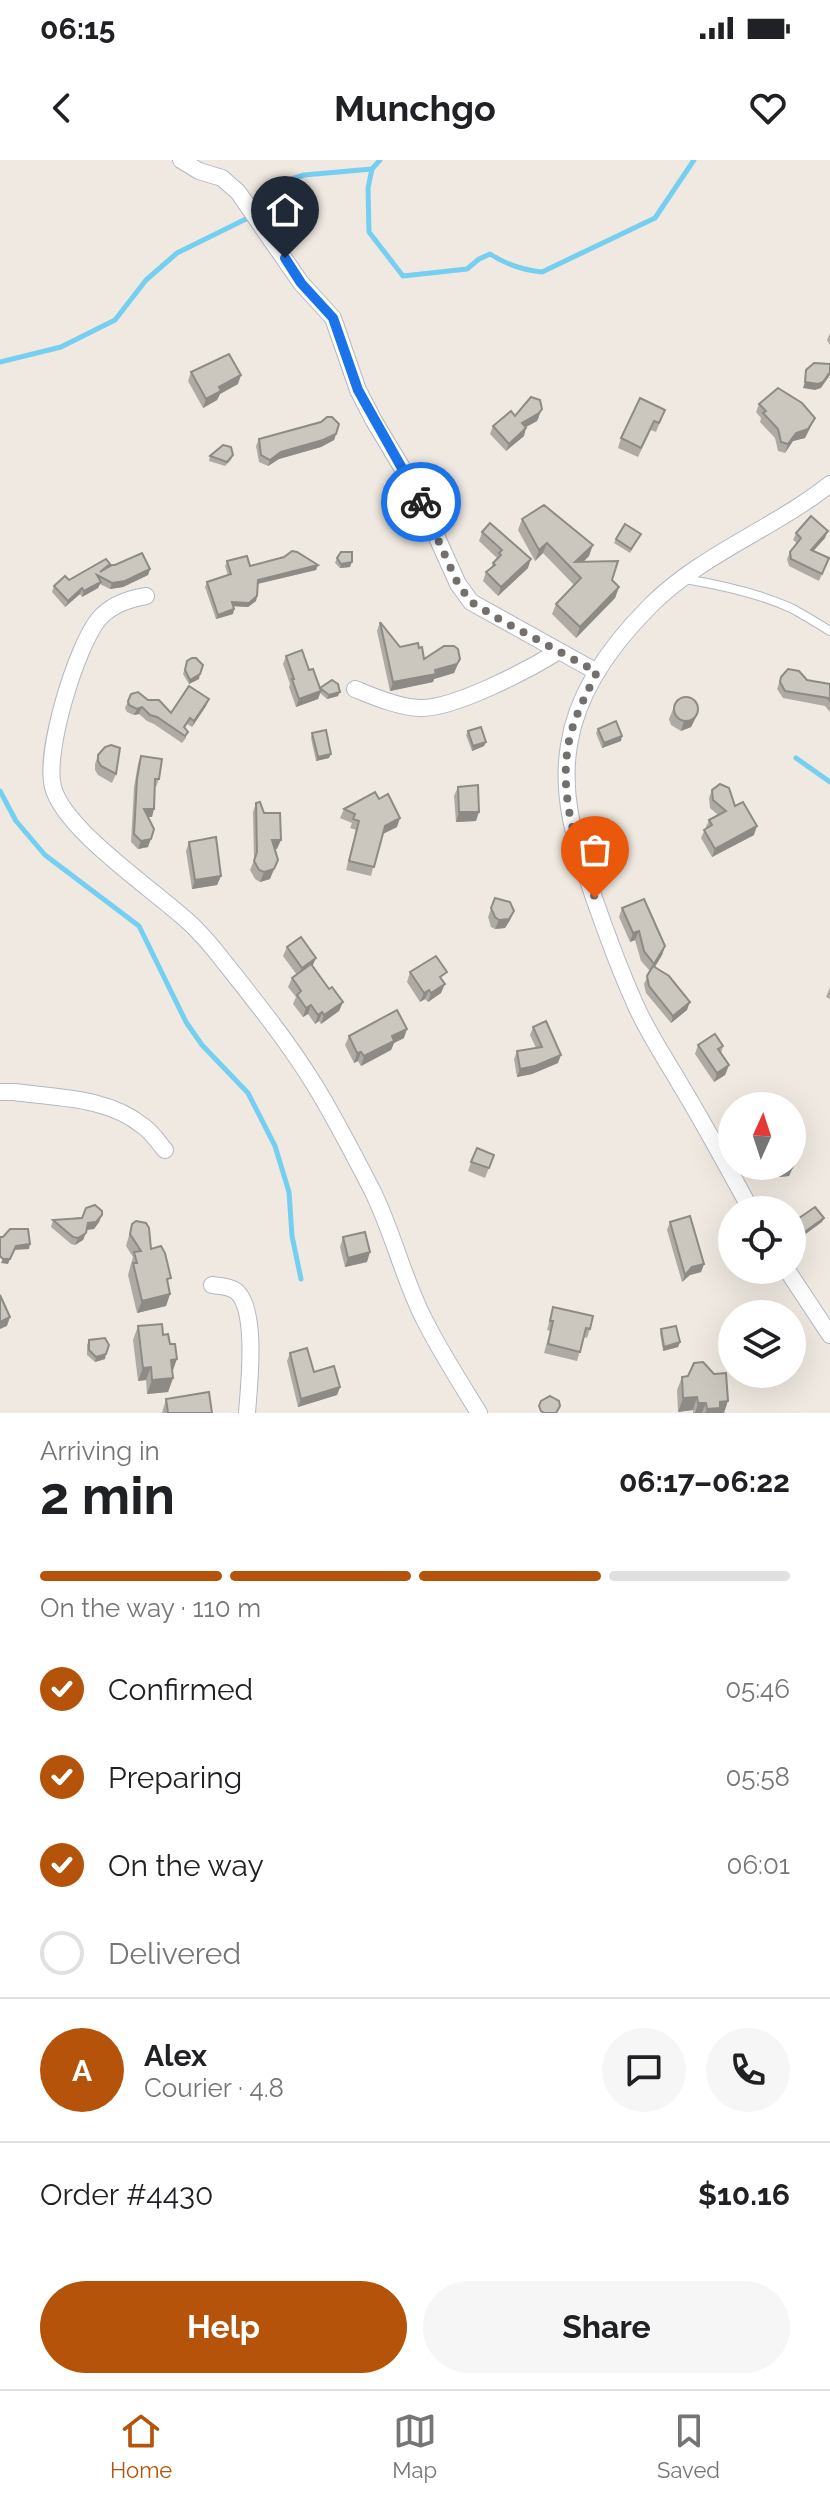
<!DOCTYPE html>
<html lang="en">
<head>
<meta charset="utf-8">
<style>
	:root { --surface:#fff; --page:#f6f6f6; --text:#202124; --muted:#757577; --line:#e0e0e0; --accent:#b45309 }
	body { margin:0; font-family:Raleway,sans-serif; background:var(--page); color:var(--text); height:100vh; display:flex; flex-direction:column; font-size:30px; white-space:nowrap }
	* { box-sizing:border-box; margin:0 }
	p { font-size:26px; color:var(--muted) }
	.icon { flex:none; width:44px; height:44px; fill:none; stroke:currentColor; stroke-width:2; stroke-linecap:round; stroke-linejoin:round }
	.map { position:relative; height:1253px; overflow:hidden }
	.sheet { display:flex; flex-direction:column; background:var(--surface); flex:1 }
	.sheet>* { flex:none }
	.needle { width:52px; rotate:3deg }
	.tools { position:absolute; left:718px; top:932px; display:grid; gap:16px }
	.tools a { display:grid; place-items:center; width:88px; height:88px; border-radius:50%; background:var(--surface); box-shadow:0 8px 32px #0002; font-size:40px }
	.pin { position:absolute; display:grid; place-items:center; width:68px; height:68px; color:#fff; margin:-82px -34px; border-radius:50% 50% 50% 0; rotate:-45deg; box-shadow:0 0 8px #0007 }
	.pin .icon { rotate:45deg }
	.courier { position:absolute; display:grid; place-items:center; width:80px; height:80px; margin:-40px; border:6px solid #1a73e8; border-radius:50%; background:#fff; color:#222; box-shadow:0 2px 10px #0007 }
	.summary em { font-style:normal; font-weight:700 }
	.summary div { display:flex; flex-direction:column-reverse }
	.summary { display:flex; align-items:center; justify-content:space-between; height:136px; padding:0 40px }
	h1 { font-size:52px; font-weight:700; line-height:60px }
	.bar { display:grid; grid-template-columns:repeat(4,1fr); gap:12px 8px; align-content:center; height:96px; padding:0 40px }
	.bar i { height:10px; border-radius:6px; background:var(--line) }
	.bar .current { background:var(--accent) }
	.bar p { grid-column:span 4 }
	.line { display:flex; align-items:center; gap:20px; padding:0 40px; border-top:2px solid var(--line) }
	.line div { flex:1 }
	.round { display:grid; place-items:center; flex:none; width:84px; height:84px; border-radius:42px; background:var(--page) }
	ol { padding:0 40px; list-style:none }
	li { display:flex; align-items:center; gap:24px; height:88px }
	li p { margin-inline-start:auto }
	li .icon { padding:8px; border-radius:50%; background:var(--accent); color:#fff; stroke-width:4 }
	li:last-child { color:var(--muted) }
	li i { width:44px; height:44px; border:4px solid var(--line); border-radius:50% }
	.cta { display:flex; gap:16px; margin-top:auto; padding:16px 40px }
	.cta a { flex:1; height:92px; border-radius:48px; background:var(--accent); color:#fff; font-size:32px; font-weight:700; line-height:92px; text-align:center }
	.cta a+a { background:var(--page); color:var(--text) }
	.status { display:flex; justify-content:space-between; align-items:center; height:56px; padding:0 40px; background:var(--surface); direction:ltr }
	.status svg { height:22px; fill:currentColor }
	header { display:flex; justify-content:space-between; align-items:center; height:104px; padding:0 40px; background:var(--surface); font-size:36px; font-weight:700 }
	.tab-bar { display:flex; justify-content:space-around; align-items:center; height:112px; border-top:2px solid var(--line); background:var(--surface); font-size:22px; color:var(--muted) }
	.tab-bar a { display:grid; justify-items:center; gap:4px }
	.tab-bar .current { color:var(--accent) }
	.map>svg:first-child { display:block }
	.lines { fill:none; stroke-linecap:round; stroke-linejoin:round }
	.stream { stroke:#75cff0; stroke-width:5 }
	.lane-casing { stroke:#b4b7c1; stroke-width:10 }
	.street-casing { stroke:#b4b7c1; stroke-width:18 }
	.lane { stroke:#fff; stroke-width:8 }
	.street { stroke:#fff; stroke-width:16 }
	.wall { fill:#afaba4 }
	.shaded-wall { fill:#8e8b86 }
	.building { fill:#cbc7bf; stroke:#8e8b86; stroke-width:2 }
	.done { stroke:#726f6d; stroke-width:8; stroke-dasharray:0 14.4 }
	.route { stroke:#1a73e8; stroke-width:10 }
</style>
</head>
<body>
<div class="status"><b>06:15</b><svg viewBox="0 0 49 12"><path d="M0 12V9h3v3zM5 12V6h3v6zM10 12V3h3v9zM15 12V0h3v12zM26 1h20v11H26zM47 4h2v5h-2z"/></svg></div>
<header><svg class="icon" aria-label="back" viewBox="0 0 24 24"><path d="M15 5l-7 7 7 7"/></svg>Munchgo<svg class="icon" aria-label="heart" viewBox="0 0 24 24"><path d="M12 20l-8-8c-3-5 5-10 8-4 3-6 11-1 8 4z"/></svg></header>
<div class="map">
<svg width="830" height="1253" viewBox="0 0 830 1253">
	<rect width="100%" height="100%" fill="#efe9e1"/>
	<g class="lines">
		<g class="stream">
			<path d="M 380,0 L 372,9 L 368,28 L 369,72 L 403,116 L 467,109 L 479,99 L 490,94 C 507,105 522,110 542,112 L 655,58 L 694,0"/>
			<polyline points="261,51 282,22 304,15 372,9"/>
			<polyline points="0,202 61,187 115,160 146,120 177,93 250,57"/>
			<polyline points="796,598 830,622"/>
			<polyline points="0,631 16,661 45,695 139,766 186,862 202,885 248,933 275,986 289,1032 292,1076 301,1119"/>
		</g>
		<g class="lane-casing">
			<path id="lane" d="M 685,419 C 721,425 758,433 791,448 C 804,455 817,463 830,471"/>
		</g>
		<g class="street-casing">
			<g id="street">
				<polyline points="181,0 199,11 222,18 238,32 301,123 333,158 358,230 374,261 416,331 458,424 471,442 597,512"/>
				<path d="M 146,436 C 128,439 110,445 98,460 C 76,488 44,592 53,627 C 64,671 159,733 193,766 C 204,777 215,790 225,803 C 256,842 288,882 314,924 C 335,958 354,995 372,1030 C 393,1072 403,1118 424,1159 C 440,1191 460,1222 479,1253"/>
				<path d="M 355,529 C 375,537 398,547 420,548 C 454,549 528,510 557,492"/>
				<path d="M 0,932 L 14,932 C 58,938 108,937 143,966 C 152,972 158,982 165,990"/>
				<path d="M 751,1050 C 728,1008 705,965 680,924 C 664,896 645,869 633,839 C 618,806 606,772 594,738 C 577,687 560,639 569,585 C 577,532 613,483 650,446 C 700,395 775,368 830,324"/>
				<polyline points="787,1110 830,1175"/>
				<path d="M 212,1125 C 220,1126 229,1126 236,1131 C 258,1149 249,1226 247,1253"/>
			</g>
		</g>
		<use href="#lane" class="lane"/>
		<use href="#street" class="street"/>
	</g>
	<g class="wall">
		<polygon points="830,173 830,185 827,180"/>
		<polygon points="191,212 238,224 220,234 217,240 203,248 188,221"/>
		<polygon points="759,244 815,258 805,278 793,281 785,293 778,291 775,278 760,262 761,258 756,252"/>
		<polygon points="665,250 656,272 651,270 638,297 618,288 621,278"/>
		<polygon points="515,256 539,257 537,261 525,267 524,276 506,291 490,274 493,266"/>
		<polygon points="336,274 334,280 321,287 279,299 268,306 259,302 256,286 259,279"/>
		<polygon points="233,295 231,300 225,306 209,301 210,296"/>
		<polygon points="522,359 589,396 583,402 612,420 619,427 615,438 576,478 552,454 556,444 574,425 543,393 535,401 518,370"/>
		<polygon points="482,372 528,408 498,436 483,421 486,412 491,408 493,403 497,398 479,381"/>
		<polygon points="796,373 825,378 813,391 829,398 819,421 789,406 787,399 790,392 797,383 793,380"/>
		<polygon points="641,374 630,393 614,383 616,379"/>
		<polygon points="337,398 350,407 340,408 335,403"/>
		<polygon points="227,401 250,406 318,405 316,410 258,424 257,436 256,441 248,447 233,446 234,449 233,454 216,459 205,427 207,422 228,415 225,406"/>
		<polygon points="109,407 150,409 148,415 123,427 110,429 100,424 98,428 82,437 80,434 65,447 52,432 54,426"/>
		<polygon points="380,462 400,487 424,499 460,499 454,513 434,519 433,522 390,531 377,471"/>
		<polygon points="286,496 309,510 320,528 338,536 327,539 320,533 318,539 296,547 289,527 290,524 283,504"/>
		<polygon points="187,501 199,519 189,524 183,514"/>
		<polygon points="781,517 830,524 830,552 825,546 783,538 777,529"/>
		<polygon points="131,534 148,540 171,553 209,539 206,546 192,567 187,564 185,568 186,578 182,583 154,564 147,561 139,554 134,555 127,552 125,548"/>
		<polygon points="677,539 698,553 691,567 681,571 671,565 669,559"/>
		<polygon points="598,569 621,581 602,588 596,573"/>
		<polygon points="468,571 486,582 484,586 472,591 466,575"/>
		<polygon points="312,573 329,598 316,601 311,578"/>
		<polygon points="98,595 116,614 112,623 98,615 95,610 95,604"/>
		<polygon points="141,596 159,619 156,627 155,627 152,657 148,657 148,687 138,689 131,682 134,627 138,604"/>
		<polygon points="458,627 476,661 456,662 454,636"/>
		<polygon points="712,630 735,646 754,675 712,697 701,678 709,660 718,655 710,648 709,638"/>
		<polygon points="379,639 397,667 382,674 371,716 346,710 356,670 350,668 352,663 340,658 344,649"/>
		<polygon points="256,643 264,653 277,689 275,689 270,719 260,722 255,719 250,710 254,700 253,652"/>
		<polygon points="189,682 221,716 217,725 192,729 186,691"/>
		<polygon points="495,738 514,751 510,760 505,768 495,769 491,767 488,757"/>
		<polygon points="622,748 665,786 662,795 655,807 687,850 671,863 646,833 644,824 650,811 641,801 635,780 630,782 619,757"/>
		<polygon points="287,787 313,806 329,829 343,842 339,851 321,864 319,861 315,864 308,854 303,857 293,844 296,837 288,827 292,818 297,815 283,796"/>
		<polygon points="410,812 443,821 441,833 428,842 425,839 420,842 407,822"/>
		<polygon points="830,827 830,839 826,837"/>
		<polygon points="533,867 558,903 532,914 517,917 514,899 517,891 536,888 530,875"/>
		<polygon points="349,876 404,878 394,883 391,890 361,906 358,901 354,903 345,885"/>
		<polygon points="698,885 723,886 721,894 729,905 725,915 714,922 695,894"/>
		<polygon points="494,995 485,1018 468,1011 471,1002"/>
		<polygon points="770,1006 792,1006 793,1007 789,1016 779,1017"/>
		<polygon points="102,1055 99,1062 94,1069 86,1070 83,1080 75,1085 71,1084 51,1067 53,1060"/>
		<polygon points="670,1062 704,1104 701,1112 690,1115 682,1122 667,1070"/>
		<polygon points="132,1064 151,1089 168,1125 170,1134 166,1146 137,1153 128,1115 133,1097 126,1086"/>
		<polygon points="343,1077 367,1102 345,1107 340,1087"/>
		<polygon points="553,1147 590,1169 587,1178 584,1177 577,1201 544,1193 550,1171 547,1170"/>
		<polygon points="138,1166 163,1175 170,1184 173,1218 168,1232 147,1234 146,1220 138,1221 133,1180"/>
		<polygon points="661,1169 680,1182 678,1187 663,1191 660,1173"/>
		<polygon points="89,1180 105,1199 95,1202 87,1195 87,1185"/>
		<polygon points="290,1193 314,1212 340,1227 337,1235 298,1247 287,1201"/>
		<polygon points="682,1217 724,1253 693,1253 693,1250 678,1252 677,1230"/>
		<polygon points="166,1239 212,1253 162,1253"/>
	</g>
	<g class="shaded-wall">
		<polygon points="830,212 830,215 821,228 815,230 803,228 805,222"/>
		<polygon points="241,215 238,224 220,234 217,240 203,248 206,239 219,227"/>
		<polygon points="542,249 537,261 519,271 522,263"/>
		<polygon points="815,258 805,278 793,281 785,293 788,284 796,273"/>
		<polygon points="526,268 524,276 506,291 509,284"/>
		<polygon points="336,274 334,280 321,287 279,299 268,306 270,300 281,292"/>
		<polygon points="828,371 825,378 808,397 811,390"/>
		<polygon points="547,383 543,393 535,401 539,390"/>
		<polygon points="593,385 589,396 574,411 575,402"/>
		<polygon points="531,399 528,408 498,436 501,427"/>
		<polygon points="352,402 350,407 340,408 341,404"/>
		<polygon points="318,405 316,410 256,424 258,420"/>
		<polygon points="150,409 148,415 123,427 110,429 112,423"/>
		<polygon points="101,422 98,428 82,437 84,431"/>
		<polygon points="619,427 615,438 576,478 580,467"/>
		<polygon points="82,428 80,434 65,447 68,441"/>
		<polygon points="257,436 256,441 248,447 230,446 232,442"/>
		<polygon points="234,449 233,454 216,459 218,455"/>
		<polygon points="460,499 454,513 434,519 433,522 390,531 393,522 435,510"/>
		<polygon points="200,514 199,519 189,524 190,520"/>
		<polygon points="321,531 318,539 296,547 299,539"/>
		<polygon points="340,532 338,536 327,539 329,535"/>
		<polygon points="209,539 206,546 192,567 194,561"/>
		<polygon points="142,547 139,554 134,555 137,549"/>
		<polygon points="698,553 691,567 681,571 684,561"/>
		<polygon points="622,576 621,581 602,588 604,583"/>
		<polygon points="486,582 484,586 472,591 473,586"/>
		<polygon points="331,594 329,598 316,601 318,597"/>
		<polygon points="144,649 154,649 152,657 141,657"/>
		<polygon points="459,652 479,652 476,661 456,662"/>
		<polygon points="400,658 397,667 381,675 385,666"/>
		<polygon points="757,666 754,675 712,697 715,689"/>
		<polygon points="151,679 148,687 138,689 141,681"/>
		<polygon points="272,680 281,680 277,689 269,690"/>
		<polygon points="278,700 270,719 260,722 264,712"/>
		<polygon points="221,716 217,725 192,729 195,720"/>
		<polygon points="514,751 510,760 505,768 495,769 499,760"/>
		<polygon points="639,771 635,780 630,782 633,773"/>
		<polygon points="665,786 662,795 651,813 654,804"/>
		<polygon points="316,798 312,807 298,817 302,808"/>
		<polygon points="445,824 441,833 428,842 431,833"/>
		<polygon points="429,830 425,839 420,842 424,833"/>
		<polygon points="343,842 339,851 321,864 324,855"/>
		<polygon points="690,842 687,850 671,863 673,856"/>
		<polygon points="311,845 308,854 303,857 306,848"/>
		<polygon points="322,852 319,861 315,864 318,855"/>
		<polygon points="407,869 404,878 394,883 391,890 361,906 364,896 392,876"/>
		<polygon points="361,892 358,901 354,903 357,893"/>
		<polygon points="561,895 558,903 532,914 517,917 520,909"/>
		<polygon points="729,905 725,915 714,922 717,913"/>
		<polygon points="796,1000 789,1016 779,1017 782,1009"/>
		<polygon points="102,1055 99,1062 94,1069 85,1070 88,1063"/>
		<polygon points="824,1058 822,1062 792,1084 792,1081"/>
		<polygon points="86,1073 83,1080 75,1085 78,1078"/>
		<polygon points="30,1084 29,1089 14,1090 8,1104 1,1103 3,1099 16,1086"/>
		<polygon points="370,1092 367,1102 345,1107 348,1098"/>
		<polygon points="704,1104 701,1112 690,1115 682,1122 685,1115 692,1107"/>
		<polygon points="170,1134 166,1146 137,1153 142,1141"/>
		<polygon points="10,1157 7,1166 0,1169 0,1162"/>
		<polygon points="680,1182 678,1187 663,1191 664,1187"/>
		<polygon points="106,1194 105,1199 95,1202 96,1197"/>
		<polygon points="177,1199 172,1213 171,1200"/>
		<polygon points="151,1207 146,1220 138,1221 143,1208"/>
		<polygon points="173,1218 168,1232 147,1234 152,1220"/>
		<polygon points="340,1227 337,1235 298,1247 301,1239"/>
		<polygon points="697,1237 693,1250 678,1252 683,1238"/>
		<polygon points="728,1241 724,1253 705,1253 707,1249 720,1242"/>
		<polygon points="698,1243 706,1243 702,1253 695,1253"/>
	</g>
	<g class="building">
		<polygon points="229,194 241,215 219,227 221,231 206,239 191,212"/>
		<polygon points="814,203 830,204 830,212 823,222 818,224 805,222 806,210"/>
		<polygon points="778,228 802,243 815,258 808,269 796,273 788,284 781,282 778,269 763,253 766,251 759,244"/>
		<polygon points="531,237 540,240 542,249 539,253 522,263 526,268 509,284 493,266 511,251 515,256"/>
		<polygon points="640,238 665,250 659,263 654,261 641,288 621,278"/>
		<polygon points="327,257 332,257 339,264 336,274 323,280 281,292 270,300 261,295 259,279 321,262"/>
		<polygon points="223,285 231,287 233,295 227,302 210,296"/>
		<polygon points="544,345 593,385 575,402 618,401 612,420 619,427 580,467 556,444 581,418 547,383 539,390 522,359"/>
		<polygon points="811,356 828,371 811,390 829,398 822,414 791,399 790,392 801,378 796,373"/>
		<polygon points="490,363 531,399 501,427 486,412 495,405 493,403 501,395 499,393 502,390 482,372"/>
		<polygon points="625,364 641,374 631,389 616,379"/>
		<polygon points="292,391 297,392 318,405 258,420 257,436 249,443 232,442 234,449 218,455 207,422 231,414 227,401 247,396 250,406 284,397"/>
		<polygon points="341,392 352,392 352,402 341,404 337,398"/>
		<polygon points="142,393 150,409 125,421 112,423 97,415 101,422 84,431 82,428 68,441 54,426 65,416 69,420 106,399 110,404 100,412 112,405 115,405"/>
		<polygon points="380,462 400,487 418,483 419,488 422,487 424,499 444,486 454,486 458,489 460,499 457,504 435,510 436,514 393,522"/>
		<polygon points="302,490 309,510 313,509 321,531 299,539 292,519 294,519 286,496"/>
		<polygon points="192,498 196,498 203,505 200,514 190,520 185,510 187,501"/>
		<polygon points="788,509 799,511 807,520 830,524 830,541 828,538 785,531 780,522 781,517"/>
		<polygon points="332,520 338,524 340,532 329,535 320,528"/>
		<polygon points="189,526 209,539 194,561 190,558 184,567 188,572 185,576 157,557 150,555 142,547 137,549 129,545 128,541 131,534 138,532 148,540 159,540 171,553"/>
		<circle cx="686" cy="549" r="12"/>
		<polygon points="616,561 622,576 604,583 598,569"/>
		<polygon points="481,567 486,582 473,586 468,571"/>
		<polygon points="326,570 331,594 318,597 312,573"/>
		<polygon points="111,585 120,588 116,614 101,606 98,601 98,595 105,587"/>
		<polygon points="141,596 162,599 159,619 155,619 154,649 144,649 154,669 151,679 141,681 134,674 137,619"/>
		<polygon points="720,624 729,628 735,646 743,642 757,666 715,689 704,670 712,665 709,660 726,651 713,640 712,630"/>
		<polygon points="478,625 479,652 459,652 458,627"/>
		<polygon points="375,632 379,639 388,634 400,658 385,666 374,707 349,701 359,661 353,659 355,654 344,649"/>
		<polygon points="260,642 264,653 280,653 281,680 272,680 278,700 274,709 264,712 259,710 254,701 257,692 256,643"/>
		<polygon points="216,677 221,716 195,720 189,682"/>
		<polygon points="495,738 510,742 514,751 509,759 499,760 495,757 491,748"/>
		<polygon points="644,739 665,786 654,804 644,791 639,771 633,773 622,748"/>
		<polygon points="301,777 316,798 302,808 287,787"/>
		<polygon points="436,796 447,812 440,817 445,824 431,833 429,830 424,833 410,812"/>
		<polygon points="311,804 329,829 332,827 343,842 324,855 322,852 318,855 311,845 306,848 297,835 301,831 292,818"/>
		<polygon points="653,806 669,816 690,842 673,856 649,826 647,816"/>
		<polygon points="397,850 407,869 392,876 394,881 364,896 361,892 357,893 349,876"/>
		<polygon points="546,861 561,895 535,906 520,909 517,891 542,887 533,867"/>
		<polygon points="715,874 723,886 718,889 729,905 717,913 698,885"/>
		<polygon points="477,988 494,995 489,1008 471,1002"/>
		<polygon points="792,992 796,1000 792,1008 782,1009 779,1006 792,1006"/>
		<polygon points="95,1045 102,1051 102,1055 96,1062 88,1063 86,1073 78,1078 73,1077 53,1060 82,1058 86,1048"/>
		<polygon points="815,1047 824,1058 792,1081 792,1063"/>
		<polygon points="690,1056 704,1104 692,1107 685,1115 670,1062"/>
		<polygon points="136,1061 146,1063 149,1068 151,1089 161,1086 165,1093 171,1118 167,1119 170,1134 142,1141 133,1103 137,1103 134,1092 141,1091 130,1074 132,1064"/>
		<polygon points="10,1069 28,1069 30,1084 16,1086 10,1099 3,1099 0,1096 0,1077 3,1077"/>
		<polygon points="365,1072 370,1092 348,1098 343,1077"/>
		<polygon points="0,1135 10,1157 0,1162"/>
		<polygon points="553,1147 593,1156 590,1169 586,1168 580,1192 548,1184 553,1161 550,1161"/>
		<polygon points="162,1164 163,1175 168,1174 170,1184 175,1184 177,1199 171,1200 173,1218 152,1220 151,1207 143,1208 138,1166"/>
		<polygon points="676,1166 680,1182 664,1187 661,1169"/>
		<polygon points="105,1178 109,1185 106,1194 96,1197 89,1190 89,1180"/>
		<polygon points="307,1188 314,1212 334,1206 340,1227 301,1239 290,1193"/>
		<polygon points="703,1202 714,1214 726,1213 728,1241 720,1242 720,1248 707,1249 706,1243 698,1243 697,1237 683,1238 682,1217 688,1216 694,1203"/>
		<polygon points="209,1232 212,1253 168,1253 166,1239"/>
		<polygon points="550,1236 559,1241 560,1246 556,1253 544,1253 541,1251 539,1246 541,1241"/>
	</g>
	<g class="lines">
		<path class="done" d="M 421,342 L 458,424 L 471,442 L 499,459 L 597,512 C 586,535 574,557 569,581 C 558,636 577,688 595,738"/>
		<polyline class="route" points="285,98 301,123 333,158 358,230 421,342"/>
	</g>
</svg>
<div class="tools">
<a><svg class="needle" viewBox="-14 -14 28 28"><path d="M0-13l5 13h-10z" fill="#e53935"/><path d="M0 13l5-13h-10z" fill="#757577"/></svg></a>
<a><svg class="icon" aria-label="locate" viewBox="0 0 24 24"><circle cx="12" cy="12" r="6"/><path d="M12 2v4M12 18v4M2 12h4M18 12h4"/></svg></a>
<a><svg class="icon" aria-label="layers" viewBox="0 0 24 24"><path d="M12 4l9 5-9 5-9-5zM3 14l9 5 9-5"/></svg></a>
</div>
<div class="pin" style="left:595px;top:738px;background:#ea580c"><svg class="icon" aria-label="bag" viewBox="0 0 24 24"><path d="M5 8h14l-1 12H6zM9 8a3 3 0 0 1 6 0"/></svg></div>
<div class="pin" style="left:285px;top:98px;background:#1f2937"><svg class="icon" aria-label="home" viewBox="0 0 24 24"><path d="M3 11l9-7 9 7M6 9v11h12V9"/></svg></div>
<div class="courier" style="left:421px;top:342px"><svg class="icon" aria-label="bike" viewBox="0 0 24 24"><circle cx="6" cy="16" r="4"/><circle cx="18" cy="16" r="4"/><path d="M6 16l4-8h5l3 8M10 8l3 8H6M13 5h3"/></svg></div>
</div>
<section class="sheet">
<div class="summary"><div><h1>2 min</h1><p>Arriving in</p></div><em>06:17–06:22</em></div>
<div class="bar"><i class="current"></i><i class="current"></i><i class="current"></i><i></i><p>On the way · 110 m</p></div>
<ol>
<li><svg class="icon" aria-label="check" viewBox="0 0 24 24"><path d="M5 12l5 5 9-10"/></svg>Confirmed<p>05:46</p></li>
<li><svg class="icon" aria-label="check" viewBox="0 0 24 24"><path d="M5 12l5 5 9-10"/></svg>Preparing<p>05:58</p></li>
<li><svg class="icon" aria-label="check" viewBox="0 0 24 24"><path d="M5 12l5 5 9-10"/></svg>On the way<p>06:01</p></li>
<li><i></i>Delivered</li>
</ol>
<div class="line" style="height:144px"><b class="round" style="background:var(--accent);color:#fff">A</b><div><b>Alex</b><p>Courier · 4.8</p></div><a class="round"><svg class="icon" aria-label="chat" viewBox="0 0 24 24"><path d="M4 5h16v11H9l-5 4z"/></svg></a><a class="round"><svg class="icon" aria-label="phone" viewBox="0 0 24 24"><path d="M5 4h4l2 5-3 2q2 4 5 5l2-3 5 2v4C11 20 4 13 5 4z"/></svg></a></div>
<div class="line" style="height:104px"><div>Order #4430</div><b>$10.16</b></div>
<div class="cta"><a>Help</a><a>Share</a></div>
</section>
<nav class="tab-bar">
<a class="current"><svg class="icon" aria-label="home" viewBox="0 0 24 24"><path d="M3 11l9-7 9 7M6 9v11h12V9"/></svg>Home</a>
<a><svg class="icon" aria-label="map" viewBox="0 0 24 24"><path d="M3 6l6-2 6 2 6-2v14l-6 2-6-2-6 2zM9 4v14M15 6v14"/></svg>Map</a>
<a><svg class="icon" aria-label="saved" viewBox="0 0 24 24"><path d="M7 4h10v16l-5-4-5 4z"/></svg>Saved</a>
</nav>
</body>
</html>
